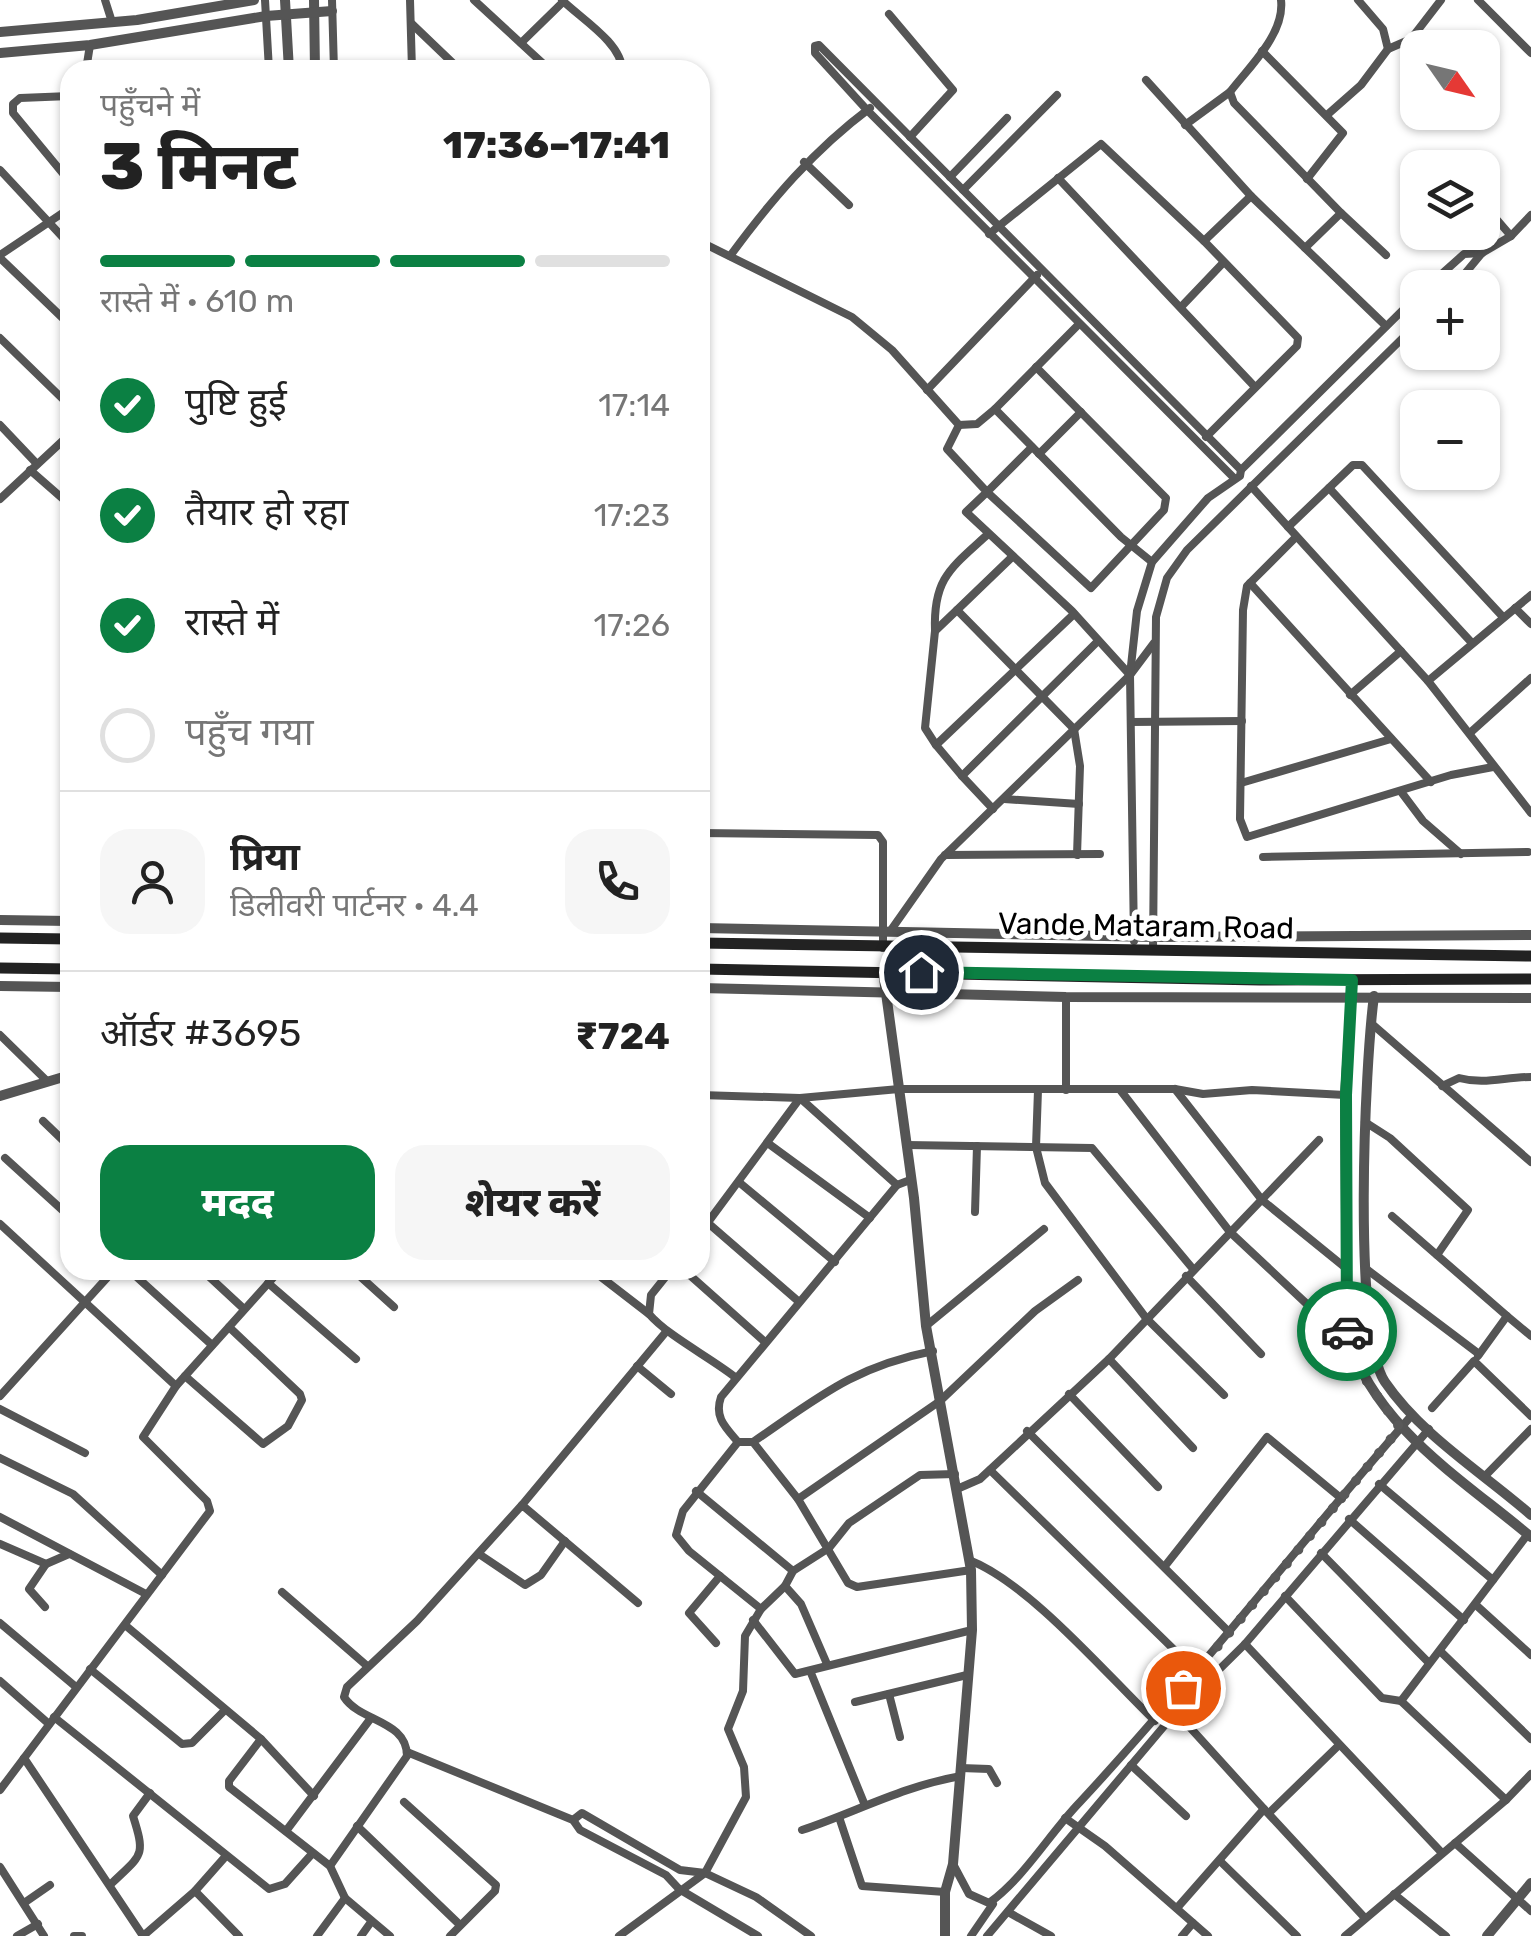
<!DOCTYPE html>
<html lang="hi">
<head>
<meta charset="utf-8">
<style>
	:root { --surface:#fff; --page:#f6f6f6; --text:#222; --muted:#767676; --line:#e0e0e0; --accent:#0b8043 }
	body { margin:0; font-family:Rubik,"Noto Sans Devanagari",sans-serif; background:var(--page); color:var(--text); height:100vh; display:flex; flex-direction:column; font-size:38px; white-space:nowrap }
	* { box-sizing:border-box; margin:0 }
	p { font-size:32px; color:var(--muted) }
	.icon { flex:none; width:55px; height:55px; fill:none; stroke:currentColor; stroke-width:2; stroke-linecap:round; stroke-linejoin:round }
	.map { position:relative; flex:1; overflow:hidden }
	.panel { position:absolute; left:60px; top:60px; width:650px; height:1220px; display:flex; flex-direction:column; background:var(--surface); border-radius:30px; box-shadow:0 2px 8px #0004 }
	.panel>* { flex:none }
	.needle { width:65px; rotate:124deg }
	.fabs { position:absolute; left:1400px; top:30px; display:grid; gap:20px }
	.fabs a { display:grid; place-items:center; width:100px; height:100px; border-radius:20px; background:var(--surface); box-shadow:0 2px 8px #0004; font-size:50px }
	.pin { position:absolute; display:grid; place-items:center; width:85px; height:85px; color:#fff; margin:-42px; border:5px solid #fff; border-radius:50%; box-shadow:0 2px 10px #0007 }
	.courier { position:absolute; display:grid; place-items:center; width:100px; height:100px; margin:-50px; border:8px solid #0b8043; border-radius:50%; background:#fff; color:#222; box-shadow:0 2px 12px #0007 }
	.summary em { font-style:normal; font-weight:800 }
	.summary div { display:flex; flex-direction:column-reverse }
	.summary { display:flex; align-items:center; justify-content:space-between; height:170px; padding:0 40px }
	h1 { font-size:65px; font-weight:800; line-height:75px }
	.bar { display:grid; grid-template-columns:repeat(4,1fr); gap:15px 10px; align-content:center; height:120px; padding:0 40px }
	.bar i { height:12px; border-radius:8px; background:var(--line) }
	.bar .on { background:var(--accent) }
	.bar p { grid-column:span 4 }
	.line { display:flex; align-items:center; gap:25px; padding:0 40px; border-top:2px solid var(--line) }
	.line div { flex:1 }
	.round { display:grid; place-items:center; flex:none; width:105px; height:105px; border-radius:30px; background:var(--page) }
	ol { padding:0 40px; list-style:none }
	li { display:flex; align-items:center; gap:30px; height:110px }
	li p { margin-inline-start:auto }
	li .icon { padding:10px; border-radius:50%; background:var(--accent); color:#fff; stroke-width:4 }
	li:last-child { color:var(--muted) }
	li i { width:55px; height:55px; border:5px solid var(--line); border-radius:50% }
	.cta { display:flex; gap:20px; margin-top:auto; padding:20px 40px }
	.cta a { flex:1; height:115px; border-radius:30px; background:var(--accent); color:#fff; font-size:40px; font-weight:800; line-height:115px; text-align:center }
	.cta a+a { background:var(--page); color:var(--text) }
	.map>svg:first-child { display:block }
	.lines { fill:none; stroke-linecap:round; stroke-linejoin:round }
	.minor { stroke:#555; stroke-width:8 }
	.tertiary { stroke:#555; stroke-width:10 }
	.secondary { stroke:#222; stroke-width:11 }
	.done { stroke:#595959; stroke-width:10; stroke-dasharray:0 18 }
	.route { stroke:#0b8043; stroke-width:12 }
	.labels { text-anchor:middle; stroke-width:10; stroke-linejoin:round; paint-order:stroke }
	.street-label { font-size:30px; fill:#000; stroke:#fff }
</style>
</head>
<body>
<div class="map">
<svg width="1531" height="1936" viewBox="0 0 1531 1936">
	<rect width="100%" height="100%" fill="#fff"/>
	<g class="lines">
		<g class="minor">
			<polyline points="105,0 112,22"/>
			<polyline points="265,0 269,70"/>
			<polyline points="332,0 334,70"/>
			<polyline points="410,0 412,70"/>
			<polyline points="474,0 550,70"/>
			<path d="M 562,0 C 580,18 622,43 622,70"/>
			<path d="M 1281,0 C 1285,34 1249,67 1230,92 L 1234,103 L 1341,213 L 1305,248"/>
			<polyline points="1358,0 1383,29 1388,49 1411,39 1441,0"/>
			<polyline points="1478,0 1531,53"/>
			<polyline points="889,14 953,90 910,137"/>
			<polyline points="412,24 460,70"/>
			<polyline points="521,43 563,2"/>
			<polyline points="1262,51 1343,133 1307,179"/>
			<polyline points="86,70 90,45"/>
			<polyline points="1146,80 1251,196 1386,326"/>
			<polyline points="70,96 20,98 13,104 13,113 70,182"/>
			<polyline points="1327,115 1361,85 1388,49"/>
			<polyline points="1185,125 1230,92"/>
			<polyline points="804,162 849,205"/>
			<polyline points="1472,164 1473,168"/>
			<polyline points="0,170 70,245"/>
			<polyline points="950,177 1007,118"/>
			<polyline points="1058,178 1255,387"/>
			<polyline points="963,190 1057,95"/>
			<polyline points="1482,193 1492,214 1511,236"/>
			<polyline points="1341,213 1386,255"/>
			<polyline points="989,234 1101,144 1204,241 1251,196"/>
			<polyline points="700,236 705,244 852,317 892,350 959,425 947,449 987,492 966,512 1072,611 1130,675"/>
			<polyline points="1204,241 1298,338 1297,346 1206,437"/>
			<polyline points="0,255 70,208"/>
			<path d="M 730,256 C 772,199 814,150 870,108"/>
			<polyline points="0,258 70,325"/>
			<polyline points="1426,288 1464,254 1482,253"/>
			<polyline points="1453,288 1482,253 1511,236 1531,215"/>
			<polyline points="1181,307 1222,264"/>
			<polyline points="0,338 70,406"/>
			<polyline points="927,390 1037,275"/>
			<polyline points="995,409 1079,324"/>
			<polyline points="0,425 37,464"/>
			<polyline points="959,425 977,424 995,409 1121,537 1152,562"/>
			<polyline points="1032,447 987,492 1091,588 1164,510 1166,498 1036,367"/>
			<polyline points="1039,454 1081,412"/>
			<polyline points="30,470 70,505"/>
			<polyline points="1234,478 867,110 815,53 815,46 819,45 1241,470"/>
			<polyline points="1251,486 1428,681 1531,813"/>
			<polyline points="1329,488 1472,643"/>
			<polyline points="0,499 70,434"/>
			<polyline points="1288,527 1353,465 1362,465 1503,617"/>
			<polyline points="1296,537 1247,586 1243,610 1240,819 1247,837 1451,775 1493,767"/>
			<polyline points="1011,558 957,610 1074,729 1080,766 1077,855"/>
			<polyline points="1250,583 1431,782"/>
			<polyline points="1515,608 1531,624"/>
			<path d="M 935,631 C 933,578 951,568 988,534"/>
			<polyline points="1428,681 1531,595"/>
			<polyline points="1350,695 1401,651"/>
			<polyline points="1131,722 1242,721"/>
			<polyline points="1471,732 1531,678"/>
			<polyline points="936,745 925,728 935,631 957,610"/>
			<polyline points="962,776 936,745 1074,614"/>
			<polyline points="1241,783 1391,739"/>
			<polyline points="1402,793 1423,821 1461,854"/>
			<polyline points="1004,799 1079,804"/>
			<polyline points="993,809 962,776 1098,641"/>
			<polyline points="700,833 878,835 883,842 883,948"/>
			<polyline points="945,855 1100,854"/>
			<polyline points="1263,857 1528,852"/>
			<polyline points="891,930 941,859 1130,675 1154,643"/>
			<polyline points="1134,941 1130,675 1137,611 1152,562 1208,498 1240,476 1241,470 1418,295"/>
			<polyline points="1153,951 1156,617 1167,578 1187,550 1418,323"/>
			<polyline points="1372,1024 1531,1162"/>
			<polyline points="0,1035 47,1081"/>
			<path d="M 1442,1086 L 1459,1078 C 1485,1085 1504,1077 1531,1077"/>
			<polyline points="1175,1089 1262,1200 1347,1269"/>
			<polyline points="1038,1090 1036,1147 1045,1183 1146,1318 1224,1395"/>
			<polyline points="1066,1090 1066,997"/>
			<polyline points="1121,1091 1230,1232 1309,1306"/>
			<polyline points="700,1095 800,1098 897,1185"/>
			<polyline points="43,1121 70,1147"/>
			<polyline points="1365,1122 1390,1138 1468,1210 1437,1255"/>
			<polyline points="769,1144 870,1218"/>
			<polyline points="907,1145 1092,1148 1193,1269"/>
			<polyline points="5,1158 70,1217"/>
			<polyline points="740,1183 835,1262"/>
			<polyline points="975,1212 977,1146"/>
			<polyline points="1392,1216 1507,1316"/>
			<polyline points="708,1223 798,1301"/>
			<polyline points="0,1224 176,1386"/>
			<polyline points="700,1233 800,1098 899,1089 1175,1089 1203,1094 1252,1090 1345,1095"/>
			<polyline points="1365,1268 1479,1354"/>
			<polyline points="129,1270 212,1345"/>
			<polyline points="202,1270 244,1309"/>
			<polyline points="353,1270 394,1307"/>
			<polyline points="592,1270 649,1314"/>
			<path d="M 671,1270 L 651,1295 L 649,1314 C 668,1336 708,1356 735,1377"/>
			<polyline points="684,1270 765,1342"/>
			<polyline points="1186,1276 1261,1354"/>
			<polyline points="268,1283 356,1359"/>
			<polyline points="926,1326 1044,1229"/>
			<path d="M 933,1351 C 853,1367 819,1397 753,1442 L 798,1499 L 848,1583 L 857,1587 L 971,1570"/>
			<polyline points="1478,1356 1507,1316 1531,1336"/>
			<polyline points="1109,1359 1193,1448"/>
			<polyline points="637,1366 671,1394"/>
			<polyline points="185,1376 263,1444 288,1426 302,1400 300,1394 229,1327"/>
			<polyline points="1069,1394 1158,1487"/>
			<polyline points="0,1396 114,1270"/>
			<polyline points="1432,1408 1474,1361 1531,1416"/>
			<polyline points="0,1409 85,1453"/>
			<polyline points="1027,1431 1228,1631"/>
			<polyline points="738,1442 683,1511 676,1535 689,1551 761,1609"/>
			<path d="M 753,1442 L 738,1442 C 725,1427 714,1417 721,1397 L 897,1185 L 910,1180"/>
			<polyline points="0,1458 73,1494 162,1575"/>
			<polyline points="990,1470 1197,1672"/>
			<polyline points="1486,1475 1531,1429"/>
			<polyline points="1379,1484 1493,1580"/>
			<polyline points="957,1489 980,1479 1109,1359 1319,1140"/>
			<polyline points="696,1491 793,1571"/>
			<polyline points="798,1499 940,1401 1035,1311 1078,1280"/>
			<polyline points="522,1505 665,1333"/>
			<polyline points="0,1517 146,1594"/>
			<polyline points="1349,1519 1464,1620"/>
			<polyline points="0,1544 46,1564 69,1554"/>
			<polyline points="1321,1553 1429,1663"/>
			<polyline points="479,1554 525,1585 541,1575 565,1541"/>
			<path d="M 969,1560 C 1029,1583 1107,1675 1155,1721"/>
			<polyline points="1165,1566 1267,1437 1342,1499"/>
			<polyline points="785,1586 801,1604 827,1664"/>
			<polyline points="282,1592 366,1665"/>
			<polyline points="1285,1596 1382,1698 1401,1701 1528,1534"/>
			<polyline points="1476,1605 1531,1655"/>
			<polyline points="45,1607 29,1589 46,1564"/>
			<polyline points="753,1620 795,1674 972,1630"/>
			<polyline points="0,1623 76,1687"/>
			<polyline points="125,1625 261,1739"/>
			<polyline points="716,1643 689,1613 720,1576"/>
			<polyline points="1245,1644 1442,1853"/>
			<polyline points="1440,1651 1531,1739"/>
			<polyline points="90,1669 182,1744 192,1743 224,1711"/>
			<polyline points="811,1673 864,1803"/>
			<polyline points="0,1681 49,1724"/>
			<polyline points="889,1694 900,1737"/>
			<polyline points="1401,1701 1506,1800"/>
			<polyline points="855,1702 967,1675"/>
			<polyline points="1176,1712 1264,1809"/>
			<polyline points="54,1717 269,1889 285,1884 311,1855"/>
			<polyline points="407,1752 573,1820 580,1830 666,1875 679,1889 758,1936"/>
			<polyline points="24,1758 143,1936"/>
			<polyline points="1131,1765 1186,1816"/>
			<polyline points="961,1768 989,1769 997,1783"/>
			<polyline points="0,1790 210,1511 207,1501 143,1437 176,1386 280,1270"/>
			<polyline points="314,1796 261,1739 229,1781 229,1787 330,1866 345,1898"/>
			<polyline points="404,1802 496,1885 495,1891 450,1936"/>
			<polyline points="1269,1813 1338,1746"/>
			<polyline points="1065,1818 1105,1846 1208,1936"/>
			<polyline points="573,1820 582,1813 680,1870 705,1873 756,1897 811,1936"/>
			<polyline points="840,1820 862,1886 945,1892"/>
			<polyline points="357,1826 460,1925"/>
			<path d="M 802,1830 C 856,1812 903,1786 961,1776"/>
			<polyline points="286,1831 371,1718"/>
			<polyline points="1455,1843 1531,1911"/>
			<polyline points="1220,1861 1297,1936"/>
			<path d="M 953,1864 L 969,1894 L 989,1903 C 1025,1877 1049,1834 1080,1802 C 1196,1677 1300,1543 1412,1415"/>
			<path d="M 330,1866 L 407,1756 C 407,1720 360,1722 344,1697 L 347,1687 L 417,1621 L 522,1505 L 638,1603"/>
			<polyline points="0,1867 44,1936"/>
			<path d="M 111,1884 C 142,1854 146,1857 133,1816 L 150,1793"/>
			<polyline points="195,1891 239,1936"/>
			<polyline points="1394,1894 1446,1936"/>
			<polyline points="24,1903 50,1885"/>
			<polyline points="1177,1908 1264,1809 1364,1917"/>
			<polyline points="1008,1912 1051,1936"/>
			<polyline points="17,1936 38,1924"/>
			<polyline points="74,1936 82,1936"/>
			<polyline points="143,1936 195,1891 225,1857"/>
			<polyline points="317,1936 345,1898 390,1936"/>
			<polyline points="361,1936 371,1922"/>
			<polyline points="619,1936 705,1873 746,1797 744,1767 728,1729 743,1691 745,1636 761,1609 785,1586 793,1571 829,1548 849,1523 920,1475 955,1474"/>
			<polyline points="971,1936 993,1904"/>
			<polyline points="987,1936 1176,1712 1245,1644 1429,1429"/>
			<polyline points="1182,1936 1193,1923"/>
			<polyline points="1345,1936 1506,1800 1531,1774"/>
		</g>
		<g class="tertiary">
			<polyline points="285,0 289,70"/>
			<polyline points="314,0 315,70"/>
			<polyline points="0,32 137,20 254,0"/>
			<polyline points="0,53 90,45 266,16 332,11"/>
			<polyline points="0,920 70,921"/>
			<polyline points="700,928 1154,937 1531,935"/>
			<polyline points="883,971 914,1198 926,1326 971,1570 972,1630 953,1864 945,1892 945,1936"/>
			<polyline points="0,986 70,987"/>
			<polyline points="700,988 1066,997 1531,998"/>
			<path d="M 1352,990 L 1345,1095 L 1347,1335 C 1375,1427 1461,1478 1531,1537"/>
			<path d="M 1374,996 C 1365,1063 1352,1333 1385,1382 C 1421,1435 1483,1473 1531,1515"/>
			<polyline points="0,1096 70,1075"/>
			<polyline points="1487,1936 1531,1883"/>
		</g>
		<g class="secondary">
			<polyline points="0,938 70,939"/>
			<polyline points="700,943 1531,956"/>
			<polyline points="0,968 70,969"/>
			<polyline points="700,969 1260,980 1531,979"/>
		</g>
	</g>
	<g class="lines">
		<polyline class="done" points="1183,1688 1400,1428 1356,1366 1347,1331"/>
		<polyline class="route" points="921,972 1352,980 1346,1095 1347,1331"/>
	</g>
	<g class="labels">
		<g class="street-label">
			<text transform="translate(1146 926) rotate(1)" y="10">Vande Mataram Road</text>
		</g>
	</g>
</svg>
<div class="fabs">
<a><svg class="needle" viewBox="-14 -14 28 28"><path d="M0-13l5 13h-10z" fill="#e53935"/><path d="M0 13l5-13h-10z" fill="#767676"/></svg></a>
<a><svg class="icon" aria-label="layers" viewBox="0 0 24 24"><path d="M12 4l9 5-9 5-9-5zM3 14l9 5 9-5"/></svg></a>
<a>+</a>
<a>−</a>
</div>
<div class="pin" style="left:1183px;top:1688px;background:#ea580c"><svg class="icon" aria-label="bag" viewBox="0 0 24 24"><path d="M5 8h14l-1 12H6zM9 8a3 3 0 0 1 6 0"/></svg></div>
<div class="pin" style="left:921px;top:972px;background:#1f2937"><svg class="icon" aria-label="home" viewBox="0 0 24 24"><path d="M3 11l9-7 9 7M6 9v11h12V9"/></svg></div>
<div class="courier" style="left:1347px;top:1331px"><svg class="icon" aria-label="car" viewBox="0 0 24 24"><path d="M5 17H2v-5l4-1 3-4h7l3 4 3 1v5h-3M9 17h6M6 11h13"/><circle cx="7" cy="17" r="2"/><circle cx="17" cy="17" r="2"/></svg></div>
<section class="panel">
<div class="summary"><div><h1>3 मिनट</h1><p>पहुँचने में</p></div><em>17:36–17:41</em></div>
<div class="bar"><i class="on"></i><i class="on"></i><i class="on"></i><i></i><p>रास्ते में · 610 m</p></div>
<ol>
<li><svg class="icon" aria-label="check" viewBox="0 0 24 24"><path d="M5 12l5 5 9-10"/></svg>पुष्टि हुई<p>17:14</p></li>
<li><svg class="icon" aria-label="check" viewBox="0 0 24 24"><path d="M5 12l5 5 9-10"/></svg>तैयार हो रहा<p>17:23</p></li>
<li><svg class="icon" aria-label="check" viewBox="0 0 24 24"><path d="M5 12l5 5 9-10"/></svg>रास्ते में<p>17:26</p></li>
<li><i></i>पहुँच गया</li>
</ol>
<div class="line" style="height:180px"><a class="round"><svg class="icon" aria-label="person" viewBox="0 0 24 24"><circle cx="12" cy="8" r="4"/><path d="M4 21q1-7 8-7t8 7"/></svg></a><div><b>प्रिया</b><p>डिलीवरी पार्टनर · 4.4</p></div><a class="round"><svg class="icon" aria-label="phone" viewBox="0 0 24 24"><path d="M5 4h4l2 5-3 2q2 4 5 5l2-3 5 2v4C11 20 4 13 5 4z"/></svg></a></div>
<div class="line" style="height:130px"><div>ऑर्डर #3695</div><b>₹724</b></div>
<div class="cta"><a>मदद</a><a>शेयर करें</a></div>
</section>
</div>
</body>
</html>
